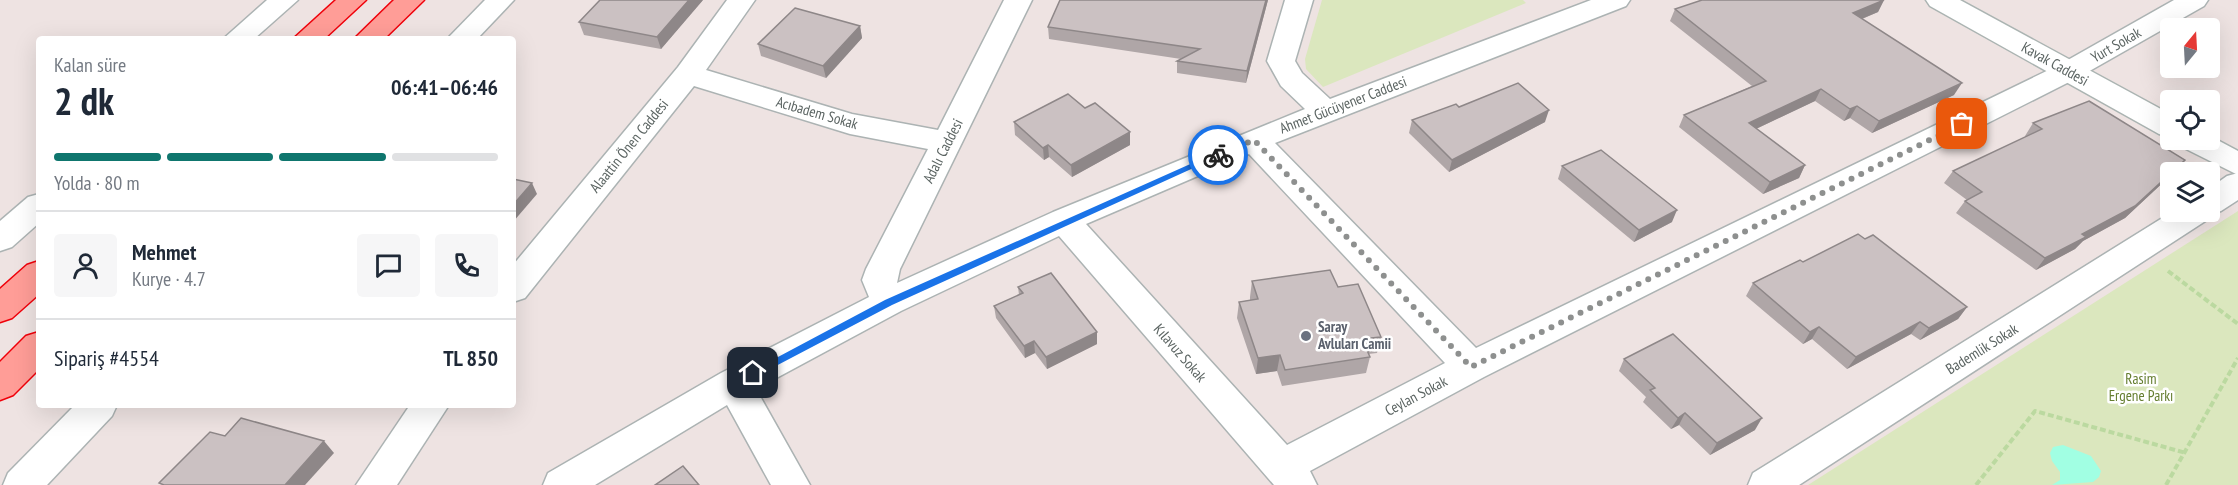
<!DOCTYPE html>
<html lang="tr">
<head>
<meta charset="utf-8">
<style>
	:root { --surface:#fff; --page:#f6f6f7; --text:#1f2937; --muted:#747a83; --line:#e0e1e3; --accent:#0f766e }
	body { margin:0; font-family:"PT Sans Narrow",sans-serif; background:var(--page); color:var(--text); height:100vh; display:flex; flex-direction:column; font-size:22px; white-space:nowrap }
	* { box-sizing:border-box; margin:0 }
	p { font-size:20px; color:var(--muted) }
	.icon { flex:none; width:33px; height:33px; fill:none; stroke:currentColor; stroke-width:2; stroke-linecap:round; stroke-linejoin:round }
	.map { position:relative; flex:1; overflow:hidden }
	.drawer { position:absolute; left:36px; top:36px; width:480px; height:372px; display:flex; flex-direction:column; background:var(--surface); border-radius:6px; box-shadow:0 6px 24px #0002 }
	.drawer>* { flex:none }
	.needle { width:39px; rotate:18deg }
	.controls { position:absolute; left:2160px; top:18px; display:grid; gap:12px }
	.controls a { display:grid; place-items:center; width:60px; height:60px; border-radius:6px; background:var(--surface); box-shadow:0 6px 24px #0002; font-size:30px }
	.pin { position:absolute; display:grid; place-items:center; width:51px; height:51px; color:#fff; margin:-26px; border-radius:12px; box-shadow:0 3px 9px #0006 }
	.courier { position:absolute; display:grid; place-items:center; width:60px; height:60px; margin:-30px; border:4px solid #1a73e8; border-radius:50%; background:#fff; color:#222; box-shadow:0 2px 8px #0007 }
	.summary em { font-style:normal; font-weight:800 }
	.summary div { display:flex; flex-direction:column-reverse }
	.summary { display:flex; align-items:center; justify-content:space-between; height:102px; padding:0 18px }
	h1 { font-size:39px; font-weight:800; line-height:45px }
	.bar { display:grid; grid-template-columns:repeat(4,1fr); gap:9px 6px; align-content:center; height:72px; padding:0 18px }
	.bar i { height:8px; border-radius:4px; background:var(--line) }
	.bar .current { background:var(--accent) }
	.bar p { grid-column:span 4 }
	.line { display:flex; align-items:center; gap:15px; padding:0 18px; border-top:2px solid var(--line) }
	.line div { flex:1 }
	.round { display:grid; place-items:center; flex:none; width:63px; height:63px; border-radius:6px; background:var(--page) }
	.map>svg:first-child { display:block }
	.green { fill:#dbe7be }
	.water { fill:#a1ffe3 }
	.lines { fill:none; stroke-linecap:round; stroke-linejoin:round }
	.minor-casing { stroke:#acb3b3; stroke-width:3 }
	.secondary-casing { stroke:#abb4b2; stroke-width:3 }
	.trunk-casing { stroke:#f0000a; stroke-width:3 }
	.path { stroke:#bbd9a0; stroke-width:4; stroke-dasharray:6 3; stroke-linecap:butt }
	.minor { fill:#fff; fill-rule:evenodd }
	.secondary { fill:#fff; fill-rule:evenodd }
	.trunk { fill:#ff9d97; fill-rule:evenodd }
	.wall { fill:#afa6a7 }
	.shaded-wall { fill:#8e8788 }
	.building { fill:#cbc1c2; stroke:#8e8788; stroke-width:1.5 }
	.route { fill:#1a73e8 }
	.done { stroke:#8e908f; stroke-width:6; stroke-dasharray:0 10.8 }
	.worship-dot { fill:#6b7280; stroke:#fff; stroke-width:2 }
	.labels { text-anchor:middle; stroke-width:5; stroke-linejoin:round; paint-order:stroke }
	.street-label { font-size:15px; fill:#5b6462; stroke:#fff }
	.worship-label { font-size:15px; font-weight:bold; fill:#5b616d; stroke:#fff; text-anchor:start }
	.park-label { font-size:15px; fill:#657e30; stroke:#fff }
</style>
</head>
<body>
<div class="map">
<svg width="2238" height="485" viewBox="0 0 2238 485">
	<rect width="100%" height="100%" fill="#eee3e2"/>
	<g class="green">
		<polygon points="1322,0 1523,0 1526,3 1323,87 1306,69 1305,59"/>
		<polygon points="2238,211 2238,485 1808,485"/>
	</g>
	<polygon class="water" points="2063,445 2091,456 2101,471 2099,477 2093,482 2052,485 2060,480 2060,472 2052,461 2050,453 2053,447"/>
	<g class="lines">
		<g class="minor-casing">
			<g id="minor">
				<polygon points="267,0 298,0 254,39 223,39"/>
				<polygon points="485,0 514,0 477,39 447,39"/>
				<path d="M 727,0 L 755,0 L 706,70 L 852,114 L 938,130 L 1004,0 L 1032,0 L 900,269 L 897,283 L 1053,212 L 1305,109 L 1281,86 L 1267,61 L 1285,0 L 1313,0 L 1295,61 L 1302,73 L 1330,99 L 1591,0 L 1630,0 L 1626,6 L 1275,143 L 1476,348 L 2059,65 L 2174,0 L 2208,0 L 2204,6 L 2079,77 L 1484,377 L 1310,471 L 1317,485 L 1274,485 L 1059,236 L 901,311 L 756,389 L 810,485 L 771,485 L 727,405 L 595,485 L 543,485 L 548,473 L 721,373 L 869,297 L 862,280 L 866,269 L 928,149 L 850,134 L 694,86 L 525,298 L 513,302 L 513,265 L 678,67 ZM 1249,154 L 1445,363 L 1287,445 L 1086,224 Z"/>
				<polygon points="2238,173 2238,200 2221,211 2211,214 2207,220 1799,485 1748,485 1753,473 2172,212 2210,212 2210,188 2227,176"/>
				<polygon points="39,194 39,223 12,247 0,251 0,221 28,197"/>
				<polygon points="75,405 117,405 112,416 47,485 3,485 8,473"/>
				<polygon points="410,405 449,405 397,485 356,485"/>
			</g>
		</g>
		<g class="secondary-casing">
			<g id="secondary">
				<polygon points="1926,0 1960,0 2170,114 2170,137 2159,134 1930,6"/>
				<polygon points="2210,136 2238,151 2238,175 2182,147 2178,140 2210,140"/>
			</g>
		</g>
		<g class="trunk-casing">
			<g id="trunk">
				<polygon points="336,0 366,0 324,39 293,39"/>
				<polygon points="394,0 424,0 384,39 354,39"/>
				<polygon points="39,261 39,294 12,318 0,322 0,289 27,265"/>
				<polygon points="39,332 39,369 13,395 0,400 0,362 26,336"/>
			</g>
		</g>
		<g class="path">
			<polyline points="2168,271 2238,324"/>
			<polyline points="1976,485 2035,411 2186,453"/>
			<polyline points="2166,485 2238,358"/>
		</g>
		<use href="#minor" class="minor"/>
		<use href="#secondary" class="secondary"/>
		<use href="#trunk" class="trunk"/>
	</g>
	<g class="wall">
		<polygon points="703,0 661,49 584,35 579,22"/>
		<polygon points="1268,0 1246,83 1177,73 1177,61 1181,59 1049,39 1048,27"/>
		<polygon points="1884,0 1878,12 1862,19 1954,95 1872,133 1850,118 1844,121 1815,101 1756,129 1805,165 1799,178 1763,194 1679,127 1684,115 1752,86 1670,21 1675,9"/>
		<polygon points="860,26 862,38 826,78 761,56 758,44"/>
		<polygon points="1459,107 1545,122 1449,172 1409,133 1412,120"/>
		<polygon points="1014,122 1130,145 1072,177 1049,157 1044,160 1015,135"/>
		<polygon points="2033,123 2174,172 2170,172 2170,176 2125,218 2083,241 2075,249 2036,270 1956,213 1965,201 1967,200 1944,183 1953,171 2026,137 2025,136"/>
		<polygon points="1562,166 1672,222 1634,242 1558,179"/>
		<polygon points="1865,239 1967,307 1958,319 1920,340 1911,334 1847,369 1812,339 1803,344 1746,296 1753,283 1803,262"/>
		<polygon points="1252,281 1338,287 1381,337 1377,353 1368,354 1370,357 1366,373 1282,386 1277,371 1256,374 1237,318 1239,302 1250,300 1250,297"/>
		<polygon points="1018,287 1097,332 1097,344 1047,369 1035,353 1025,358 996,318 994,306 1019,295"/>
		<polygon points="1624,359 1755,430 1710,455 1679,425 1671,429 1643,402 1646,397 1619,371"/>
	</g>
	<g class="shaded-wall">
		<polygon points="689,0 703,0 661,49 657,37"/>
		<polygon points="1266,0 1268,0 1246,83 1247,71"/>
		<polygon points="1884,0 1878,12 1847,25 1853,13"/>
		<polygon points="860,26 862,38 826,78 823,66"/>
		<polygon points="1962,83 1954,95 1872,133 1879,121"/>
		<polygon points="1821,89 1815,101 1743,135 1749,123"/>
		<polygon points="1857,106 1850,118 1844,121 1850,109"/>
		<polygon points="1549,110 1545,122 1449,172 1452,160"/>
		<polygon points="1130,132 1130,145 1072,177 1071,165"/>
		<polygon points="1048,145 1049,157 1044,160 1043,148"/>
		<polygon points="1805,165 1799,178 1763,194 1770,182"/>
		<polygon points="2170,173 2170,176 2125,218 2083,241 2075,249 2036,270 2045,258 2082,234"/>
		<polygon points="532,183 537,194 513,222 513,205"/>
		<polygon points="1677,210 1672,222 1634,242 1639,230"/>
		<polygon points="1967,307 1958,319 1920,340 1929,328"/>
		<polygon points="1920,322 1911,334 1847,369 1856,357"/>
		<polygon points="1819,327 1812,339 1803,344 1810,332"/>
		<polygon points="1097,332 1097,344 1047,369 1046,357"/>
		<polygon points="1034,341 1035,353 1025,358 1024,346"/>
		<polygon points="1280,355 1277,371 1256,374 1258,358"/>
		<polygon points="1685,413 1679,425 1671,429 1678,418"/>
		<polygon points="1762,418 1755,430 1710,455 1717,443"/>
		<polygon points="324,441 334,453 305,485 285,485"/>
	</g>
	<g class="building">
		<polygon points="600,0 689,0 657,37 579,22"/>
		<polygon points="1060,0 1266,0 1247,71 1177,61 1200,49 1048,27"/>
		<polygon points="1702,0 1884,0 1853,13 1962,83 1879,121 1857,106 1850,109 1821,89 1749,123 1805,165 1770,182 1684,115 1766,81 1675,9"/>
		<polygon points="795,8 860,26 823,66 758,44"/>
		<polygon points="1518,83 1549,110 1452,160 1412,120 1456,104 1459,107"/>
		<polygon points="1068,94 1085,108 1095,103 1130,132 1071,165 1048,145 1043,148 1014,122"/>
		<polygon points="2089,101 2185,160 2135,206 2082,234 2086,237 2045,258 1965,201 1982,192 1953,171 2042,129 2033,123"/>
		<polygon points="1601,150 1677,210 1639,230 1562,166"/>
		<polygon points="513,179 532,183 513,205"/>
		<polygon points="1858,234 1865,239 1873,235 1967,307 1929,328 1920,322 1856,357 1819,327 1810,332 1753,283 1800,260 1803,262"/>
		<polygon points="1330,270 1338,287 1358,284 1381,337 1362,339 1370,357 1285,370 1280,355 1258,358 1239,302 1258,299 1252,281"/>
		<polygon points="1051,273 1097,332 1046,357 1034,341 1024,346 994,306 1023,293 1018,287"/>
		<polygon points="1673,334 1762,418 1717,443 1685,413 1678,418 1650,390 1655,388 1624,359"/>
		<polygon points="241,418 324,441 285,485 164,485 159,483 210,432 225,436"/>
		<polygon points="683,466 699,485 655,485"/>
	</g>
	<polygon class="route" points="1215,153 1222,155 892,305 757,376 753,377 748,373 885,300"/>
	<g class="lines">
		<polyline class="done" points="1218,155 1254,140 1471,367 1962,124"/>
	</g>
	<circle class="worship-dot" cx="1306" cy="336" r="6"/>
	<g class="labels">
		<g class="street-label">
			<text transform="translate(2116 45) rotate(-30)" y="5">Yurt Sokak</text>
			<text transform="translate(2055 64) rotate(29)" y="5">Kavak Caddesi</text>
			<text transform="translate(1343 105) rotate(-21)" y="5">Ahmet Gücüyener Caddesi</text>
			<text transform="translate(817 113) rotate(16)" y="5">Acıbadem Sokak</text>
			<text transform="translate(629 146) rotate(-51)" y="5">Alaattin Önen Caddesi</text>
			<text transform="translate(943 151) rotate(-63)" y="5">Adalı Caddesi</text>
			<text transform="translate(1982 349) rotate(-32)" y="5">Bademlik Sokak</text>
			<text transform="translate(1180 353) rotate(49)" y="5">Kılavuz Sokak</text>
			<text transform="translate(1416 396) rotate(-28)" y="5">Ceylan Sokak</text>
		</g>
		<g class="worship-label">
			<text x="1318" y="332">Saray<tspan x="1318" dy="17">Avluları Camii</tspan></text>
		</g>
		<g class="park-label">
			<text x="2141" y="384">Rasim<tspan x="2141" dy="17">Ergene Parkı</tspan></text>
		</g>
	</g>
</svg>
<div class="controls">
<a><svg class="needle" viewBox="-14 -14 28 28"><path d="M0-13l5 13h-10z" fill="#e53935"/><path d="M0 13l5-13h-10z" fill="#747a83"/></svg></a>
<a><svg class="icon" aria-label="locate" viewBox="0 0 24 24"><circle cx="12" cy="12" r="6"/><path d="M12 2v4M12 18v4M2 12h4M18 12h4"/></svg></a>
<a><svg class="icon" aria-label="layers" viewBox="0 0 24 24"><path d="M12 4l9 5-9 5-9-5zM3 14l9 5 9-5"/></svg></a>
</div>
<div class="pin" style="left:1962px;top:124px;background:#ea580c"><svg class="icon" aria-label="bag" viewBox="0 0 24 24"><path d="M5 8h14l-1 12H6zM9 8a3 3 0 0 1 6 0"/></svg></div>
<div class="pin" style="left:753px;top:373px;background:#1f2937"><svg class="icon" aria-label="home" viewBox="0 0 24 24"><path d="M3 11l9-7 9 7M6 9v11h12V9"/></svg></div>
<div class="courier" style="left:1218px;top:155px"><svg class="icon" aria-label="bike" viewBox="0 0 24 24"><circle cx="6" cy="16" r="4"/><circle cx="18" cy="16" r="4"/><path d="M6 16l4-8h5l3 8M10 8l3 8H6M13 5h3"/></svg></div>
<section class="drawer">
<div class="summary"><div><h1>2 dk</h1><p>Kalan süre</p></div><em>06:41–06:46</em></div>
<div class="bar"><i class="current"></i><i class="current"></i><i class="current"></i><i></i><p>Yolda · 80 m</p></div>
<div class="line" style="height:108px"><a class="round"><svg class="icon" aria-label="person" viewBox="0 0 24 24"><circle cx="12" cy="8" r="4"/><path d="M4 21q1-7 8-7t8 7"/></svg></a><div><b>Mehmet</b><p>Kurye · 4.7</p></div><a class="round"><svg class="icon" aria-label="chat" viewBox="0 0 24 24"><path d="M4 5h16v11H9l-5 4z"/></svg></a><a class="round"><svg class="icon" aria-label="phone" viewBox="0 0 24 24"><path d="M5 4h4l2 5-3 2q2 4 5 5l2-3 5 2v4C11 20 4 13 5 4z"/></svg></a></div>
<div class="line" style="height:78px"><div>Sipariş #4554</div><b>TL 850</b></div>
</section>
</div>
</body>
</html>
